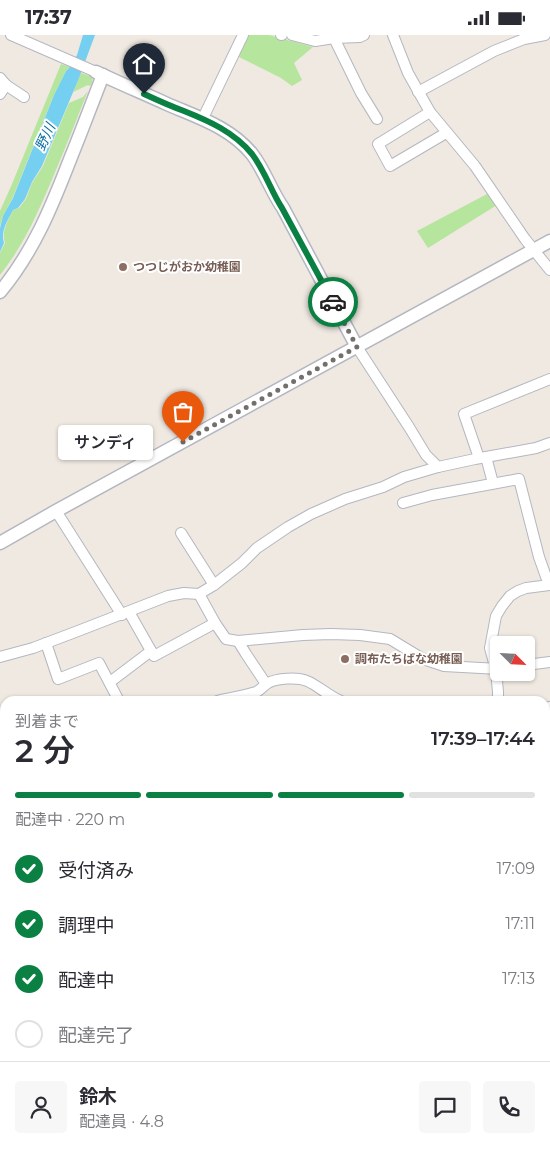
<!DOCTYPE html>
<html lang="ja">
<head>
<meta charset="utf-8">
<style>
	:root { --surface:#fff; --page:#f7f7f7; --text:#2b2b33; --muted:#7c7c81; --line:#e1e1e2; --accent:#0b8043 }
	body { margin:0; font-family:Montserrat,"Noto Sans JP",sans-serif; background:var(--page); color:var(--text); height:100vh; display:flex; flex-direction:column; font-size:19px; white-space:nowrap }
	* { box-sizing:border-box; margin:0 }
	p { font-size:16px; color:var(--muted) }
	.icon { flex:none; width:28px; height:28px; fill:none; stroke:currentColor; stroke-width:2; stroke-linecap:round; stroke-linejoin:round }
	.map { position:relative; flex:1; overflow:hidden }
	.drawer { position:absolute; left:0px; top:661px; width:550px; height:466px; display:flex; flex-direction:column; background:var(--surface); border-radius:15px 15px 0 0; box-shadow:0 1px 4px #0004 }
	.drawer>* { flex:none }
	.needle { width:32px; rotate:114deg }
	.buttons { position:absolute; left:490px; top:601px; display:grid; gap:10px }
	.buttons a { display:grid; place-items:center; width:45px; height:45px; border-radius:5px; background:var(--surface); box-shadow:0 1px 4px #0004; font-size:25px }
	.pin { position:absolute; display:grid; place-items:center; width:42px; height:42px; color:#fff; margin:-51px -21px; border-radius:50% 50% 50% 0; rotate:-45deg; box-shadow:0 0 5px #0007 }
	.pin .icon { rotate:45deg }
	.courier { position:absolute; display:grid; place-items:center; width:50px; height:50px; margin:-25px; border:4px solid #0b8043; border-radius:50%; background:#fff; color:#222; box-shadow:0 1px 6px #0007 }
	.bubble { position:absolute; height:35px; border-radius:5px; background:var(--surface); box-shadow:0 1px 4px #0004; font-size:16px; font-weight:600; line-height:35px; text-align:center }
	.overview em { font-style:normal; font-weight:600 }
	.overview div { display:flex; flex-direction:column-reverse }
	.overview { display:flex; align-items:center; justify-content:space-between; height:85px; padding:0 15px }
	h1 { font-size:32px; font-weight:600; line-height:38px }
	.bar { display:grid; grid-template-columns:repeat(4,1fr); gap:8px 5px; align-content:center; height:60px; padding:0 15px }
	.bar i { height:6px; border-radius:4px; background:var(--line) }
	.bar .selected { background:var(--accent) }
	.bar p { grid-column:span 4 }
	.line { display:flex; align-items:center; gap:12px; padding:0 15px; border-top:1px solid var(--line) }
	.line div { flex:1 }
	.round { display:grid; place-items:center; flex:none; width:52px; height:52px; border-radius:5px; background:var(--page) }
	ol { padding:0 15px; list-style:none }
	li { display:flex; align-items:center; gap:15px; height:55px }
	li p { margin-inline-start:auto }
	li .icon { padding:5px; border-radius:50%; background:var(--accent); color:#fff; stroke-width:4 }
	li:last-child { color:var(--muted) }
	li i { width:28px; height:28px; border:2px solid var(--line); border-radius:50% }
	.status { display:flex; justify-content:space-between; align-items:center; height:35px; padding:0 25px; background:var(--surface); direction:ltr }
	.status svg { height:14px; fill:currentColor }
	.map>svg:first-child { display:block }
	.green { fill:#b6e59e }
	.water { fill:#75cff0 }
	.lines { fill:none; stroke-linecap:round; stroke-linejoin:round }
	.river { stroke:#75cff0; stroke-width:16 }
	.minor-casing { stroke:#b4b7c1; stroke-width:12 }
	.tertiary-casing { stroke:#b4b7c1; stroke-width:15 }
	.minor { stroke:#fff; stroke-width:10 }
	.tertiary { stroke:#fff; stroke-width:12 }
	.done { stroke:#726f6d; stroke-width:5; stroke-dasharray:0 9 }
	.route { stroke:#0b8043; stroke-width:6 }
	.education-dot { fill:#8d6e63; stroke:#fff; stroke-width:2 }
	.labels { text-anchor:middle; stroke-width:4; stroke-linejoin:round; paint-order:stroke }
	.education-label { font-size:12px; font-weight:bold; fill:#785e54; stroke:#fff; text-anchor:start }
	.water-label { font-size:14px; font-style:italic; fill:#0d6fa3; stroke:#fff }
</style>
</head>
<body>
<div class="status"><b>17:37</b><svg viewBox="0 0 49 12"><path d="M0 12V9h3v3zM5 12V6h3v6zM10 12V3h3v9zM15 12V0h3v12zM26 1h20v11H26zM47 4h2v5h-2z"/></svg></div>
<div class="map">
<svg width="550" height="1127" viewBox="0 0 550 1127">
	<rect width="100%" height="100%" fill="#efe9e1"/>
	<g class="green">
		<polygon points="248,0 269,0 313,12 294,28 302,45 292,51 281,43 237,21"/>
		<polygon points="61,29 70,32 66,36 53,62 13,162 3,181 0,191 0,176 12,149"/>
		<path d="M 81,38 L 92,42 C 93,46 92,48 90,51 L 88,50 L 73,57 Z"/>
		<path d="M 88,56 C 77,83 67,109 56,135 C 40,173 26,207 0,240 L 0,218 L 5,208 C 1,196 8,186 13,175 L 19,173 L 26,164 L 32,148 L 43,131 L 69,68 L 83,62 Z"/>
		<polygon points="489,158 497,170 428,213 417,196"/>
	</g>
	<path class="water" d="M 83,0 L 95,0 L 79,43 L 42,131 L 32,147 L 25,164 L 18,173 L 13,175 C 8,185 0,196 4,208 L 0,217 L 0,193 L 3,181 L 13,163 L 54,60 L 66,36 L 70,32 L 77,20 Z"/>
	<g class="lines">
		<g class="river">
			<polyline points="0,1052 5,1054"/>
			<polyline points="545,1090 550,1090"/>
		</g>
		<g class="minor-casing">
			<g id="minor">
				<polyline points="11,0 96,37"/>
				<polyline points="281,0 282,0"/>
				<polyline points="292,0 315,6 334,3 360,2 364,0"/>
				<polyline points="393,0 408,38 430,77 475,131 525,204 550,235"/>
				<polyline points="334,3 361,58 377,84"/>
				<polyline points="0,43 6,50 24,62"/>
				<polyline points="418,57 494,16 524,4 545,0"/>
				<polyline points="0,59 6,50"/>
				<polyline points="430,77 378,109 390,131 446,98"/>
				<polyline points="203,83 243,0"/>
				<polyline points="357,312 409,392 426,420 438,432"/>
				<polyline points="486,422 493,448"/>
				<polyline points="479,423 464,379 550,344"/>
				<polyline points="403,468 432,460 519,444 539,522 549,550"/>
				<polyline points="56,476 122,580"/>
				<polyline points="181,498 214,550"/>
				<polyline points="199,559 215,588 226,604 238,606 303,600 331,599 360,600 390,604 423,624 444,631 499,634"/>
				<polyline points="129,577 154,621 215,588"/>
				<polyline points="238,606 246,619 266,649"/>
				<polyline points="46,608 58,644 99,628 119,666"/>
				<polyline points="0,622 33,613 78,596 168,561 184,558 199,559 214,550 242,528 257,513 288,492 311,479 345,464 383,452 404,442 438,432 475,424 536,413 550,408"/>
				<polyline points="526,630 550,627"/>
				<polyline points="110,647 151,616"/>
				<path d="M 217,666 C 230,663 244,661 256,657 C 261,655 264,650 268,648 C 277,643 298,642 307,646 C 319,651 328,661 341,666"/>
				<polyline points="498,666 498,657 496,635 490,613 496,581 502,571 510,561 518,556 526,553 550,550"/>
				<polyline points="545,673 550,672"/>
				<polyline points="0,684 5,682"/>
				<polyline points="0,698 5,707"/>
				<polyline points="545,737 550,739"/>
				<polyline points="545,824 550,824"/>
				<polyline points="0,844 5,842"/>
				<polyline points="545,887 550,885"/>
				<polyline points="0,928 5,932"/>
				<polyline points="545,977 550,977"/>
				<polyline points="0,1001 5,999"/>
				<polyline points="545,1012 550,1012"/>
				<polyline points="545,1096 550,1097"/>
				<polyline points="220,1122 221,1127"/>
				<polyline points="379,1127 380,1122"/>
				<polyline points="494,1127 499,1122"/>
			</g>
		</g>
		<g class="tertiary-casing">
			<g id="tertiary">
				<path d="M 96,37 C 119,48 143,58 167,69 C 197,82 230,92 252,119 C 265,136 271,156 283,173 L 357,312"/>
				<path d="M 0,257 C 34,216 52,171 71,122 C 82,95 92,68 103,40"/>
				<polyline points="0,508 56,476 550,206"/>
			</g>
		</g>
		<use href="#minor" class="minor"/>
		<use href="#tertiary" class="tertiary"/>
	</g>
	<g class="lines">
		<polyline class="done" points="183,407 357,312 333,267"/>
		<path class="route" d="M 144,59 C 157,65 170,71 184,76 C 209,86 234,97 252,119 C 265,136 271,156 282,173 L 333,267"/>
	</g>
	<g class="education-dot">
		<circle cx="123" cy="232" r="5"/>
		<circle cx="345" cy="624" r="5"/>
	</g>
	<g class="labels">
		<g class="education-label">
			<text x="133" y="236">つつじがおか幼稚園</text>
			<text x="355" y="628">調布たちばな幼稚園</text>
		</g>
		<g class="water-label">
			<text transform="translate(45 102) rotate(-65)" y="5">野川</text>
		</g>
	</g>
</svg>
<div class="buttons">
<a><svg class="needle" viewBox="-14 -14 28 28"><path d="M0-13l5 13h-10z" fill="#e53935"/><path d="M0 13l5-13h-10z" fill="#7c7c81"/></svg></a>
</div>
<div class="pin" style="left:183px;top:407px;background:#ea580c"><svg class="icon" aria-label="bag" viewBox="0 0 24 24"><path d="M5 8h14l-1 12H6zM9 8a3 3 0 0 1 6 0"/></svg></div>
<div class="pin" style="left:144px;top:59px;background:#1f2937"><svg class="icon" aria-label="home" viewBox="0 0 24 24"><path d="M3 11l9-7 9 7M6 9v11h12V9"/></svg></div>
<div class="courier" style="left:333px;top:267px"><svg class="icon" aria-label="car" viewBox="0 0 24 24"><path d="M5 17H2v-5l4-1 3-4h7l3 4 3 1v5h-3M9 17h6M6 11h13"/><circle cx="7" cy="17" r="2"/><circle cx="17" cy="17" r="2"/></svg></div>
<div class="bubble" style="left:58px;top:390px;width:95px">サンディ</div>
<section class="drawer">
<div class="overview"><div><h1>2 分</h1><p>到着まで</p></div><em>17:39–17:44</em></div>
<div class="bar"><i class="selected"></i><i class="selected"></i><i class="selected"></i><i></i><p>配達中 · 220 m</p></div>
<ol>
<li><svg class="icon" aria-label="check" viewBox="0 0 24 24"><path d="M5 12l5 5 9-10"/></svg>受付済み<p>17:09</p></li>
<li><svg class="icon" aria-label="check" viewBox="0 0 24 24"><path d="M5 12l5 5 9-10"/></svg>調理中<p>17:11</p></li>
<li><svg class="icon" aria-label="check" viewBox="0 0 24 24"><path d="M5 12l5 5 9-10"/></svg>配達中<p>17:13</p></li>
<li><i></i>配達完了</li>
</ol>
<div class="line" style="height:90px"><a class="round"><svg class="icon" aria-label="person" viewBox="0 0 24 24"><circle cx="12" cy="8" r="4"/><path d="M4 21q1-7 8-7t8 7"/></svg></a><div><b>鈴木</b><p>配達員 · 4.8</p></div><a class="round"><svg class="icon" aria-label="chat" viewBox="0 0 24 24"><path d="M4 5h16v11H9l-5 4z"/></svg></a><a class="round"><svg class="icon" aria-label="phone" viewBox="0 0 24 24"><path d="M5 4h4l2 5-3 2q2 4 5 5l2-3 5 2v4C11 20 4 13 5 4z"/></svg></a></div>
</section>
</div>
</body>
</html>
